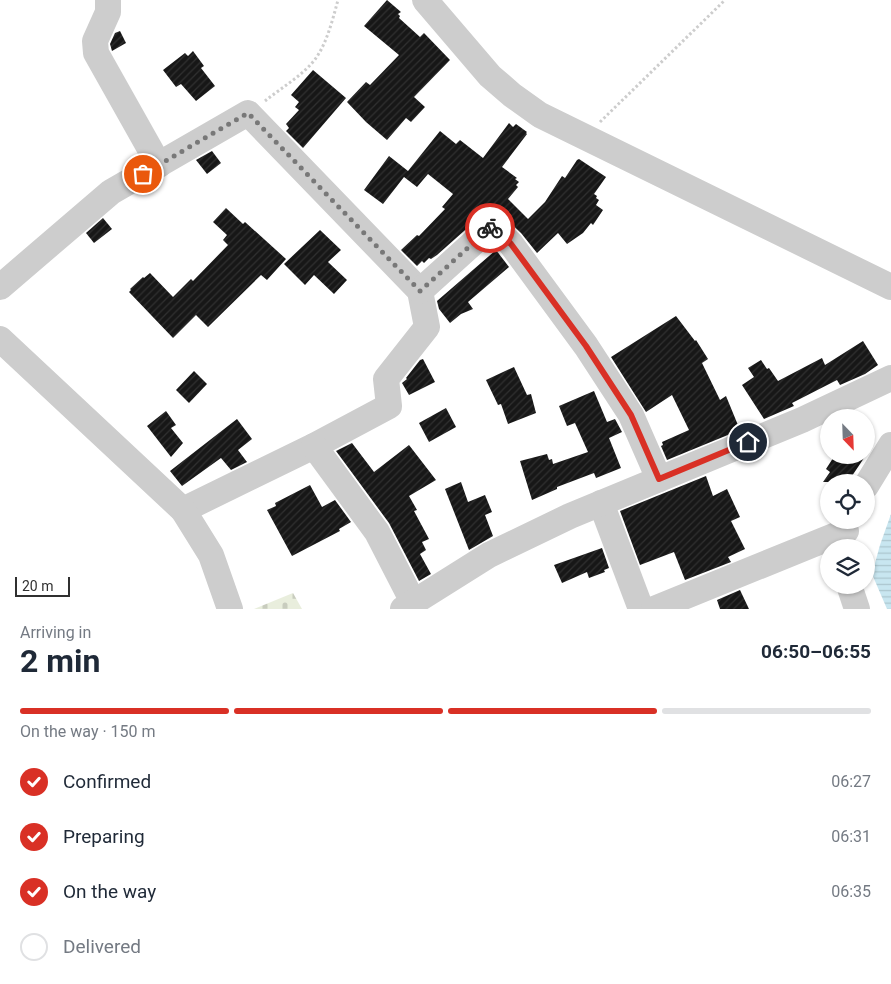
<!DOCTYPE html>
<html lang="en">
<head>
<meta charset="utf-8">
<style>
	:root { --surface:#fff; --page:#f2f2f3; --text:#1f2937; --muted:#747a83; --line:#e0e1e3; --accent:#d93025 }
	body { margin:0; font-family:Roboto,sans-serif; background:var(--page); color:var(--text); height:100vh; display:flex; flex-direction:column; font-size:19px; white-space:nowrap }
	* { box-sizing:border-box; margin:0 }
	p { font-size:16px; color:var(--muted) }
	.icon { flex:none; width:28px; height:28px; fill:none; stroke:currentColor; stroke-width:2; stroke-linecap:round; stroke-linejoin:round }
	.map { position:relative; height:609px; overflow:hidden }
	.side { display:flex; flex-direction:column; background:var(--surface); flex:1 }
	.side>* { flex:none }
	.needle { width:32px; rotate:157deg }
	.buttons { position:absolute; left:820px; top:409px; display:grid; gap:10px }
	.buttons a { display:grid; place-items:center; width:55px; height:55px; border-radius:50%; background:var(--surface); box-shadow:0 1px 4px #0004; font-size:25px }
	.scale { position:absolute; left:15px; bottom:12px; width:55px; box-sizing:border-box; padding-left:5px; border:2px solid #303030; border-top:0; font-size:14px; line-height:18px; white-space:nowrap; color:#303030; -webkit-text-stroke:4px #fff; paint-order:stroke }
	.pin { position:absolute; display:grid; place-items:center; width:42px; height:42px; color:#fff; margin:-21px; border:2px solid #fff; border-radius:50%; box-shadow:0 1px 5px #0007 }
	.courier { position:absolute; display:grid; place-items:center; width:50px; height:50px; margin:-25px; border:4px solid #d93025; border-radius:50%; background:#fff; color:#222; box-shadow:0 1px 6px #0007 }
	.overview em { font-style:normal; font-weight:700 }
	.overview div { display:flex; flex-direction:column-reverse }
	.overview { display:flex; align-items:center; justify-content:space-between; height:85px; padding:0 20px }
	h1 { font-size:32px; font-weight:700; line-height:38px }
	.bar { display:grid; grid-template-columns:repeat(4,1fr); gap:8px 5px; align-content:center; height:60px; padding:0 20px }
	.bar i { height:6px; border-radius:4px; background:var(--line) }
	.bar .selected { background:var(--accent) }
	.bar p { grid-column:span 4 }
	ol { padding:0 20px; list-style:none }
	li { display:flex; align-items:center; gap:15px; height:55px }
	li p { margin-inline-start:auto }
	li .icon { padding:5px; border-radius:50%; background:var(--accent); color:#fff; stroke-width:4 }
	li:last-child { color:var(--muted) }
	li i { width:28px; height:28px; border:2px solid var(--line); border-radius:50% }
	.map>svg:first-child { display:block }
	.cemetery { fill:url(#cemetery-stones) }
	.water { fill:url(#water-rules) }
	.building { fill:url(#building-hatch) }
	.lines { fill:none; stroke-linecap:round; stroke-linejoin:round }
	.path { stroke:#cdcdcd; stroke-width:3; stroke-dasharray:2.5 2.5; stroke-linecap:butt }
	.minor { stroke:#cdcdcd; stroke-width:26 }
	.done { stroke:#787878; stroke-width:5; stroke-dasharray:0 9 }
	.route { stroke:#d93025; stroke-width:6 }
</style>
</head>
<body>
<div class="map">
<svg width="891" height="609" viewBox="0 0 891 609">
	<defs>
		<pattern id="cemetery-stones" width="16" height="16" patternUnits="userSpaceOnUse" patternTransform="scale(1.25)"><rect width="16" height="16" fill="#e9eedd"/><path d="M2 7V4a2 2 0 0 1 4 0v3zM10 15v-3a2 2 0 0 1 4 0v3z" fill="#c8ccbe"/></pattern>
		<pattern id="water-rules" width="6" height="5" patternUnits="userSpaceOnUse" patternTransform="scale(1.25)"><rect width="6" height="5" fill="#c8e6f0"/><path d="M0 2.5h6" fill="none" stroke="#acc6ce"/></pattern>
		<pattern id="building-hatch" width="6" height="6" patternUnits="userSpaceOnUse" patternTransform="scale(1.25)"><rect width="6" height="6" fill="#171717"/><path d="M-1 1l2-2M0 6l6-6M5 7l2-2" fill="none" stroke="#303030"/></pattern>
	</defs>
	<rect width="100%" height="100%" fill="#fff"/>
	<polygon class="cemetery" points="293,593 302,609 254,609"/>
	<polygon class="water" points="891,514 891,609 887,609 872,574 880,545"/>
	<g class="building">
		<polygon points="387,0 401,12 398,14 400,16 399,18 420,37 424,33 450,60 414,97 425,107 411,122 406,118 387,140 366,122 347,102 366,82 370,85 399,55 364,26"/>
		<polygon points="120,31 126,43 112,51 110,44 115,33"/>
		<polygon points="193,51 204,66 201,68 215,86 196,101 181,84 176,87 163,70 185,53 188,56"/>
		<polygon points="313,70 346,98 303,148 286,131 289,128 286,124 299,110 295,107 299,102 291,95"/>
		<polygon points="509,123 513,127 516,124 527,132 526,133 527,134 502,167 517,178 515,179 519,182 516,185 518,187 508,199 528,219 545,202 562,176 565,178 577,160 579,159 606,177 594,194 597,196 596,198 599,200 596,205 603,210 593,225 591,223 583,233 567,244 558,233 537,253 521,233 502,215 490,210 482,215 437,255 431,259 429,258 424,263 422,261 417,266 401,250 417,235 419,236 445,209 442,207 453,194 428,174 417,187 404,177 383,204 364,190 389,156 408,171 440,131 456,144 460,140 483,158"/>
		<polygon points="212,151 221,163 207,174 196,160"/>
		<polygon points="226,208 243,224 245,222 286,259 267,280 261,275 208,327 196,315 173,338 129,292 131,290 130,289 143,277 144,278 150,273 173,297 191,279 193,281 228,245 223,240 227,235 213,222"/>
		<polygon points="103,218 112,229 94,243 86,233"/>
		<polygon points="320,230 341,250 328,262 347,280 334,294 314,275 305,285 284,264"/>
		<polygon points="496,250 509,267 468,302 473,309 461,314 450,323 439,309 437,301"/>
		<polygon points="676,316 695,341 696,340 708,359 702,363 720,400 726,396 740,430 667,460 661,446 663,445 662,442 689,430 672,395 646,412 611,357"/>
		<polygon points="863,341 878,365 865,374 840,385 837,380 792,403 794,406 764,419 742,385 754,377 748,368 761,360 767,369 769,368 778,381 822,358 825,365"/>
		<polygon points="423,359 435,382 409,395 402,383 407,379 406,378 420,360"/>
		<polygon points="514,367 527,395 531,394 536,413 508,424 501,404 498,405 486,380"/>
		<polygon points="194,371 207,384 189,403 176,390"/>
		<polygon points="594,391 607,422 615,419 622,432 609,438 621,468 596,478 594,473 557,487 557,489 532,500 520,461 547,454 549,460 552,459 553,464 588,452 575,423 567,426 559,406"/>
		<polygon points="446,408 456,427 429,442 419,423"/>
		<polygon points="166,411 176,425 171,428 183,443 171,457 147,426"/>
		<polygon points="237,419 252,439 238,450 247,462 231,470 221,458 182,486 170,471"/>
		<polygon points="352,443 374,472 409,445 436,480 409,496 417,510 414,511 429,539 422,542 426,550 420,554 431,574 419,581 389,523 336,451"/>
		<polygon points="835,455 866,455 848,482 823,482 830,472 826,469"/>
		<polygon points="706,476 713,496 727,489 740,517 731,521 745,549 728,557 731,562 685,580 674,552 640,565 620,511"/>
		<polygon points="461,482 468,502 485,495 492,512 485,515 493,536 469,550 445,489"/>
		<polygon points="310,485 322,507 335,500 351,522 339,529 340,531 292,556 267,510 276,506 275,503"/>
		<polygon points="602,548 609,568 604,570 605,572 589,578 587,572 562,583 554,565"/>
		<polygon points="740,590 749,609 720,609 717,600"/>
	</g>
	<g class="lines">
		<g class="path">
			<path d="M 265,101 C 282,87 306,74 318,55 C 328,39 333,18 338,0"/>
			<polyline points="600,122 725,0"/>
		</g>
		<g class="minor">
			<polyline points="108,0 108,12 95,41 96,53 159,165"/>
			<polyline points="425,0 490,76 512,95 540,115 891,287"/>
			<polyline points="0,287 111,192 248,113 420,291 427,327 386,379 389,406 314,446 183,510"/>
			<polyline points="420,291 492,226 511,244 586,346 631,415 659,479"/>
			<polyline points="0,339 183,510 211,555 230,609"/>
			<polyline points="314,446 377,532 413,602"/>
			<polyline points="866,486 891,445"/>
			<polyline points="601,503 641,609"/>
			<polyline points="849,585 857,609"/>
			<polyline points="403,609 489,555 570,516 802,420 891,378"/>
			<polyline points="654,609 846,531"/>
		</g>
	</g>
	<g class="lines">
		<polyline class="done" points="143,174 248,113 420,291 490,228"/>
		<polyline class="route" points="490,228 492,226 511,244 586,346 631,415 659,479 748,442"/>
	</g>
</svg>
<div class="buttons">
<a><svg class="needle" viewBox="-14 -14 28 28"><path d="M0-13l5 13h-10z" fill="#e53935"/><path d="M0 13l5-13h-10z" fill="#747a83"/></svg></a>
<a><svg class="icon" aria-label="locate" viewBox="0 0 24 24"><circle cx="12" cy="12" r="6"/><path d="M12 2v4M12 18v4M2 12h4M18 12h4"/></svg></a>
<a><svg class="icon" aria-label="layers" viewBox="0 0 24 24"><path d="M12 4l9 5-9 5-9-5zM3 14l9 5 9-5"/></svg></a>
</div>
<div class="scale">20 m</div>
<div class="pin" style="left:143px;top:174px;background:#ea580c"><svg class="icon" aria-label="bag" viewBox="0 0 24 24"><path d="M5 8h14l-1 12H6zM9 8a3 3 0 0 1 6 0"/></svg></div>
<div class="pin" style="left:748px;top:442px;background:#1f2937"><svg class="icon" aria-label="home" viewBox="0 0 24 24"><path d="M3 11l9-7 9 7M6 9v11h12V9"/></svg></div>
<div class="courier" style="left:490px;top:228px"><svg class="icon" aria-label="bike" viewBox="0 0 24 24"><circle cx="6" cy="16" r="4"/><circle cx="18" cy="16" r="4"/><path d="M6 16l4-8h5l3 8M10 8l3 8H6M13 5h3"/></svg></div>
</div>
<section class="side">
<div class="overview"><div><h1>2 min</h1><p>Arriving in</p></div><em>06:50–06:55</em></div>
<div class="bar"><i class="selected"></i><i class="selected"></i><i class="selected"></i><i></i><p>On the way · 150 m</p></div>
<ol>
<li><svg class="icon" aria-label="check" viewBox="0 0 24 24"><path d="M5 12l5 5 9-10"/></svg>Confirmed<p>06:27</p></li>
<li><svg class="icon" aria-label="check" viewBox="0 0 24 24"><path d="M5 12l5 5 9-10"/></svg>Preparing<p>06:31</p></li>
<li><svg class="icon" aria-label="check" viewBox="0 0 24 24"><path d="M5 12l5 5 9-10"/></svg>On the way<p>06:35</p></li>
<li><i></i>Delivered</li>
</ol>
</section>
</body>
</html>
